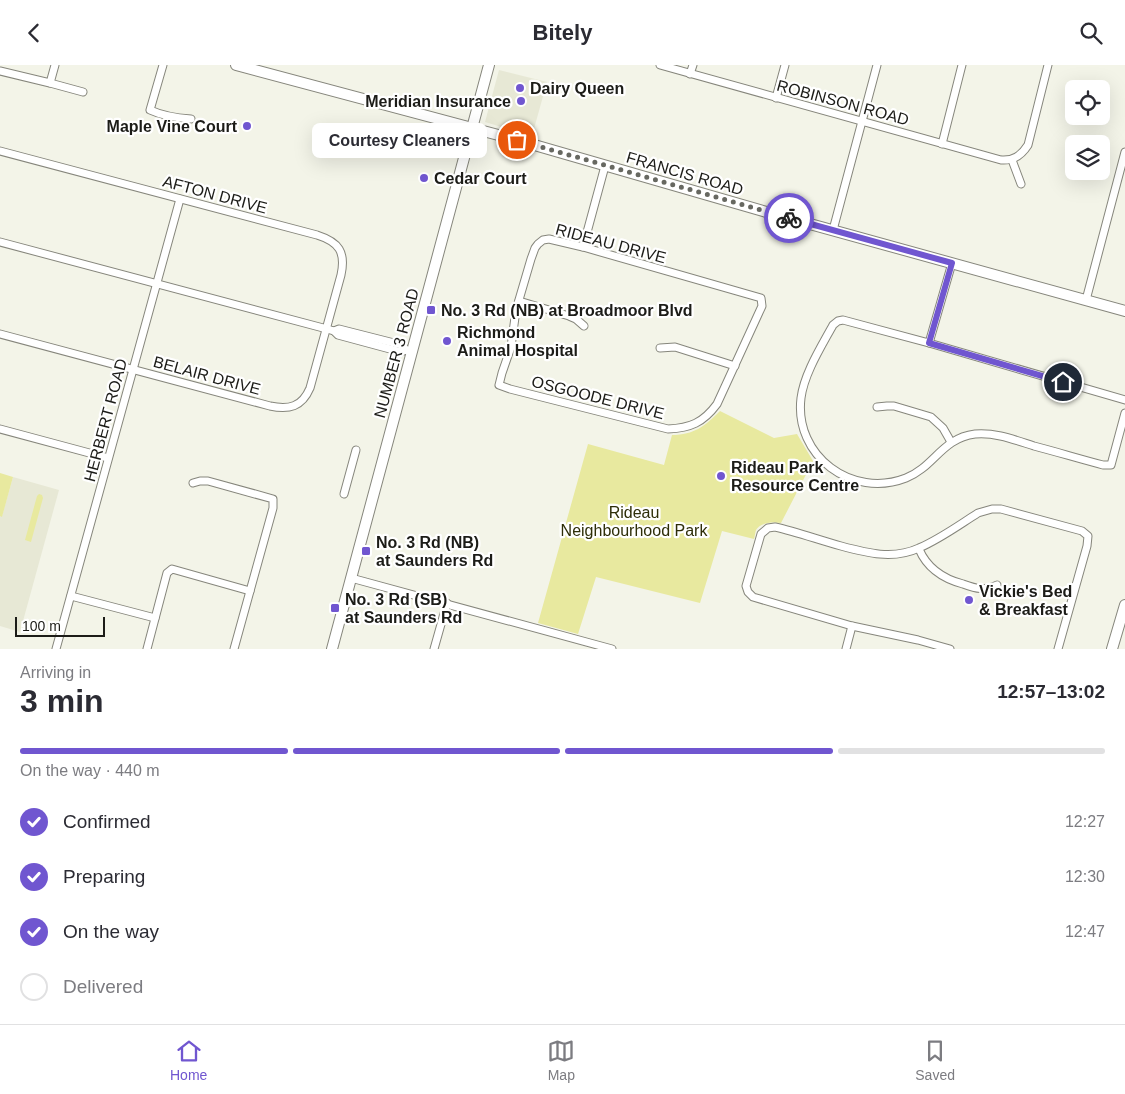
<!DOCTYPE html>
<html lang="en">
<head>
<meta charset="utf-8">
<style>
	:root { --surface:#fff; --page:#f2f2f3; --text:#2b2b33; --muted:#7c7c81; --line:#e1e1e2; --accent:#7056d0 }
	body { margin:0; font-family:Arial,sans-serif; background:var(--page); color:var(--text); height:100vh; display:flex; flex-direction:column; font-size:19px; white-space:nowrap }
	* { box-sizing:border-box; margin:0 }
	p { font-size:16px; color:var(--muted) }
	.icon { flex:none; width:28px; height:28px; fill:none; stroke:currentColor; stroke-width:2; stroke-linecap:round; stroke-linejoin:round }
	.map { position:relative; height:584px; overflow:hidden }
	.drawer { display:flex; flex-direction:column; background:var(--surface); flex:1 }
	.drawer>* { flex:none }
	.fabs { position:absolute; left:1065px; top:15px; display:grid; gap:10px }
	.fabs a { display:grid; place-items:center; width:45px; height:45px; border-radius:8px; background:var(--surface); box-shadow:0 5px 20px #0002; font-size:25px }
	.scale { position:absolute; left:15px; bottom:12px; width:90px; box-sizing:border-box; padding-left:5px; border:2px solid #1c1c18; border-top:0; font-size:14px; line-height:18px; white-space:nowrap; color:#1c1c18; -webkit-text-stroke:4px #fff; paint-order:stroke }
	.pin { position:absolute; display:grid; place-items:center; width:42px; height:42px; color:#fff; margin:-21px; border:2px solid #fff; border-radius:50%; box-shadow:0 1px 5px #0007 }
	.courier { position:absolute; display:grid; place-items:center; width:50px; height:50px; margin:-25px; border:4px solid #7056d0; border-radius:50%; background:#fff; color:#222; box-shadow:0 1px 6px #0007 }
	.bubble { position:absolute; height:35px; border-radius:8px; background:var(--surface); box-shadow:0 5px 20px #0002; font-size:16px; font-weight:600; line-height:35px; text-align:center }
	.summary em { font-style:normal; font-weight:600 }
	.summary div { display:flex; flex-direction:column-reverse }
	.summary { display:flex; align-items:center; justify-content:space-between; height:85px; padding:0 20px }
	h1 { font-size:32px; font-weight:600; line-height:38px }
	.bar { display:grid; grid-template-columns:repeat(4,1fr); gap:8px 5px; align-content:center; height:60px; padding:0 20px }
	.bar i { height:6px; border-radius:4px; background:var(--line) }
	.bar .selected { background:var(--accent) }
	.bar p { grid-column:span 4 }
	ol { padding:0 20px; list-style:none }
	li { display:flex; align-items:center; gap:15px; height:55px }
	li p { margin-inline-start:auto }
	li .icon { padding:5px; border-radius:50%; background:var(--accent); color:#fff; stroke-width:4 }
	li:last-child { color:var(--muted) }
	li i { width:28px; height:28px; border:2px solid var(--line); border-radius:50% }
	header { display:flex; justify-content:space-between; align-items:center; height:65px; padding:0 20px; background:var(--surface); font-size:22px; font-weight:600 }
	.menu { display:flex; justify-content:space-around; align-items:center; height:70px; border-top:1px solid var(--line); background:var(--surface); font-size:14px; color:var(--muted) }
	.menu a { display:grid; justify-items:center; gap:2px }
	.menu .selected { color:var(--accent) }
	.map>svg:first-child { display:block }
	.built { fill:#e7e8d5 }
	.green { fill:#e8e99f }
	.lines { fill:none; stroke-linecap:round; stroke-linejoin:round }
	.street-casing { stroke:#86867c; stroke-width:9 }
	.secondary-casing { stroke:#86867c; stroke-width:12 }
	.street { stroke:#fff; stroke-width:7 }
	.secondary { stroke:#fff; stroke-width:10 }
	.done { stroke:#676861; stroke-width:5; stroke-dasharray:0 9 }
	.route { stroke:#7056d0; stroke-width:6 }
	.poi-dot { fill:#7056d0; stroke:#fff; stroke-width:2 }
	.labels { text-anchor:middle; stroke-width:4.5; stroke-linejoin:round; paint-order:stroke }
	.poi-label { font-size:16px; font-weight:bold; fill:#1c1c18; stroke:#fff; text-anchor:start }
	.street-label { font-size:16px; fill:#1c1c18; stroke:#fff }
	.park-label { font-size:16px; fill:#2e2e08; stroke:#fff }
</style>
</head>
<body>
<header><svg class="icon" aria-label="back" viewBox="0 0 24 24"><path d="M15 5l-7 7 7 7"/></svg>Bitely<svg class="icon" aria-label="search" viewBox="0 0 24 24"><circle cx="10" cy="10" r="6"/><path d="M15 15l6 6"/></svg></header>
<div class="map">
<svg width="1125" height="584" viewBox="0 0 1125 584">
	<rect width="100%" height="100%" fill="#f3f4e8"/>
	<g class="built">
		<polygon points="499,5 547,17 532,71 485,57"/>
		<polygon points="13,412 59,425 20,567 0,561 0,451 2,451"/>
	</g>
	<g class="green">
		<path d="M 720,346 L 774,373 L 797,369 L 813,396 L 781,458 C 773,457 761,457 756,465 C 755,468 755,471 754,474 L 722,466 L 700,538 L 596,512 L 578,569 L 538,558 L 588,379 L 664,400 L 672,370 C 694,370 705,361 720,346 Z"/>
		<polygon points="0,408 13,412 2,452 0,451"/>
		<polygon points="39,429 42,430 43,433 31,477 25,475 37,431"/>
	</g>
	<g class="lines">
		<g class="street-casing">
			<g id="street">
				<polyline points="55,0 50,18 83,27"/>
				<path d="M 163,0 L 150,45 C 163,51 177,53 191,54"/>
				<path d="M 660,0 L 1001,95 C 1013,96 1021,91 1028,80 L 1048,0"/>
				<polyline points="0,6 50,18"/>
				<polyline points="690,9 693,0"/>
				<polyline points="776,33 785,0"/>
				<polyline points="942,79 962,0"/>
				<path d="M 0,86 L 317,170 C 339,177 346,187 341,210 L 310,323 C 302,342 289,345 270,341 L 0,269"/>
				<polyline points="1012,95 1021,119"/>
				<polyline points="833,165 877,0"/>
				<path d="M 549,174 L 583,182 L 761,233 L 762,241 L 717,339 C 703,358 690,363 668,364 L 510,324 L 499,320 L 502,308 L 511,282 L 516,245 L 531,194 L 535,183 L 538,179 L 543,175 Z"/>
				<polyline points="0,177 327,264 334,266 338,270 401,287 406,285 412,287"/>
				<polyline points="583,182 605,101"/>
				<polyline points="1086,235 1125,87"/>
				<polyline points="519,236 569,251 576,254 584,261"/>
				<polyline points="334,266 339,264 402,280 406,285"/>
				<polyline points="929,278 952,198"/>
				<polyline points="660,283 675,282 735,301"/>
				<path d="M 1125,335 L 929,278 L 843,255 L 838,256 L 833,260 C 821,282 804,309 801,333 C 794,391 852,434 906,413 C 934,402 942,373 975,369 C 995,367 1015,375 1034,381 C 1057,387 1080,394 1103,400 L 1111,400 L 1125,348"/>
				<polyline points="877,342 887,341 894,341 931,352 943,363 951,377"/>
				<polyline points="0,364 108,393"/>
				<polyline points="193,418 200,416 208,416 273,434 273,443 234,584"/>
				<polyline points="344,429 356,385"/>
				<path d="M 919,484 C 927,503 944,514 963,519 C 977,524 984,526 997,520"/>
				<polyline points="351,513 612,584"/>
				<polyline points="71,531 155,553"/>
				<polyline points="56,584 180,134"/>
				<polyline points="147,584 167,508 172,504 250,526"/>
				<polyline points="434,584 447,538"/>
				<polyline points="846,584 852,561"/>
				<path d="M 950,584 L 918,575 L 852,561 L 753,532 L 748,527 L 746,521 L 761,469 L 768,463 L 775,462 C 797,467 819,475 841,481 C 867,488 893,495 919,483 C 940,474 959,460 978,448 L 992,444 L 1001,444 L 1082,466 L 1088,471 L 1087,481 L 1058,584"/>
			</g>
		</g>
		<g class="secondary-casing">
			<g id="secondary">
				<polyline points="236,0 517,75 763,146 1125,246"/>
				<polyline points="332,584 489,0"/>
				<polyline points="1112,584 1125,540"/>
			</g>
		</g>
		<use href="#street" class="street"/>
		<use href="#secondary" class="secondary"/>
	</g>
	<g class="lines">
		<polyline class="done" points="517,75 789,153"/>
		<polyline class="route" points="789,153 952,198 929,278 1063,317"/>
	</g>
	<g class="poi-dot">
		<circle cx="520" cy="23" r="5"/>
		<circle cx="521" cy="36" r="5"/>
		<circle cx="247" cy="61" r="5"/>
		<circle cx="424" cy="113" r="5"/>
		<rect x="426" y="240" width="10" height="10" rx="2.5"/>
		<circle cx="447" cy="276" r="5"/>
		<circle cx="721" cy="411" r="5"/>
		<rect x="361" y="481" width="10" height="10" rx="2.5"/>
		<circle cx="969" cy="535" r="5"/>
		<rect x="330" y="538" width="10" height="10" rx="2.5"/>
	</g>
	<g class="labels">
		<g class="poi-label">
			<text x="530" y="29">Dairy Queen</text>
			<text x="511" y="42" text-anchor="end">Meridian Insurance</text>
			<text x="237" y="67" text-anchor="end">Maple Vine Court</text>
			<text x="434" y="119">Cedar Court</text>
			<text x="441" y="251">No. 3 Rd (NB) at Broadmoor Blvd</text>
			<text x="457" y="273">Richmond<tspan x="457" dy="18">Animal Hospital</tspan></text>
			<text x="731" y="408">Rideau Park<tspan x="731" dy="18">Resource Centre</tspan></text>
			<text x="376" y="483">No. 3 Rd (NB)<tspan x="376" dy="18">at Saunders Rd</tspan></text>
			<text x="979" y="532">Vickie's Bed<tspan x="979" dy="18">&amp; Breakfast</tspan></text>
			<text x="345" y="540">No. 3 Rd (SB)<tspan x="345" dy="18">at Saunders Rd</tspan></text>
		</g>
		<g class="street-label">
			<text transform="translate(843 37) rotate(15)" y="6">ROBINSON ROAD</text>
			<text transform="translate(685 108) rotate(16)" y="6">FRANCIS ROAD</text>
			<text transform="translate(215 129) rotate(15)" y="6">AFTON DRIVE</text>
			<text transform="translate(611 178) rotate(15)" y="6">RIDEAU DRIVE</text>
			<text transform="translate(396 288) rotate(-75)" y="6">NUMBER 3 ROAD</text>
			<text transform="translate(207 310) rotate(15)" y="6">BELAIR DRIVE</text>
			<text transform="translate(598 332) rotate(14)" y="6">OSGOODE DRIVE</text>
			<text transform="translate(105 355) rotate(-75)" y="6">HERBERT ROAD</text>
		</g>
		<g class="park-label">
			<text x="634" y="453">Rideau<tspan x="634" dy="18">Neighbourhood Park</tspan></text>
		</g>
	</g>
</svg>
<div class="fabs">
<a><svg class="icon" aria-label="locate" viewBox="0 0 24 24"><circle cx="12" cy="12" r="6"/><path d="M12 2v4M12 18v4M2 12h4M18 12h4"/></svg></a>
<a><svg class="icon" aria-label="layers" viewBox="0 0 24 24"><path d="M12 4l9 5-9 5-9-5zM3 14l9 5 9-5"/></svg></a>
</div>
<div class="scale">100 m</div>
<div class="pin" style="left:517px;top:75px;background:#ea580c"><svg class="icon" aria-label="bag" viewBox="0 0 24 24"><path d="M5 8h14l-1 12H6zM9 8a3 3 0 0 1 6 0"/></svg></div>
<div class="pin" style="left:1063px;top:317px;background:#1f2937"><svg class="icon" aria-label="home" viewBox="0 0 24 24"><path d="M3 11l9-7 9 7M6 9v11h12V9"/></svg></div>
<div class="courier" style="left:789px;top:153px"><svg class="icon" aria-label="bike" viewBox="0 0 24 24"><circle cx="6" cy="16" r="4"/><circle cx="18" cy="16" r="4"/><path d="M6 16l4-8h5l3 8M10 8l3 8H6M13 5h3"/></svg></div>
<div class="bubble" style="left:312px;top:58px;width:175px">Courtesy Cleaners</div>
</div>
<section class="drawer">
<div class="summary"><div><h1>3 min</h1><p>Arriving in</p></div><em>12:57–13:02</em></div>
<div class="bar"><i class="selected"></i><i class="selected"></i><i class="selected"></i><i></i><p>On the way · 440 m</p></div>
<ol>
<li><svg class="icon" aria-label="check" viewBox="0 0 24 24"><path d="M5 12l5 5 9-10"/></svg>Confirmed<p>12:27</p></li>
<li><svg class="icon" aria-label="check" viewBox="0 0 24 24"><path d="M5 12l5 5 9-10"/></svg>Preparing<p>12:30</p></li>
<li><svg class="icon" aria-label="check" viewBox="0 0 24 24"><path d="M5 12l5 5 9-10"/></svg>On the way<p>12:47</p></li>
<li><i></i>Delivered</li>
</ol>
</section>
<nav class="menu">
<a class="selected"><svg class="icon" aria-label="home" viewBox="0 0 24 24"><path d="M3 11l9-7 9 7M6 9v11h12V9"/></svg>Home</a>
<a><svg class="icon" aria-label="map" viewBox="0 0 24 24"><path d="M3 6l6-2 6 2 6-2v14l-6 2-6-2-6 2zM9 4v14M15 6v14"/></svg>Map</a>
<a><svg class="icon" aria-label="saved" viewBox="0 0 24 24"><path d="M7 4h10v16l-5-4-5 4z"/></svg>Saved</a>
</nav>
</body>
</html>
